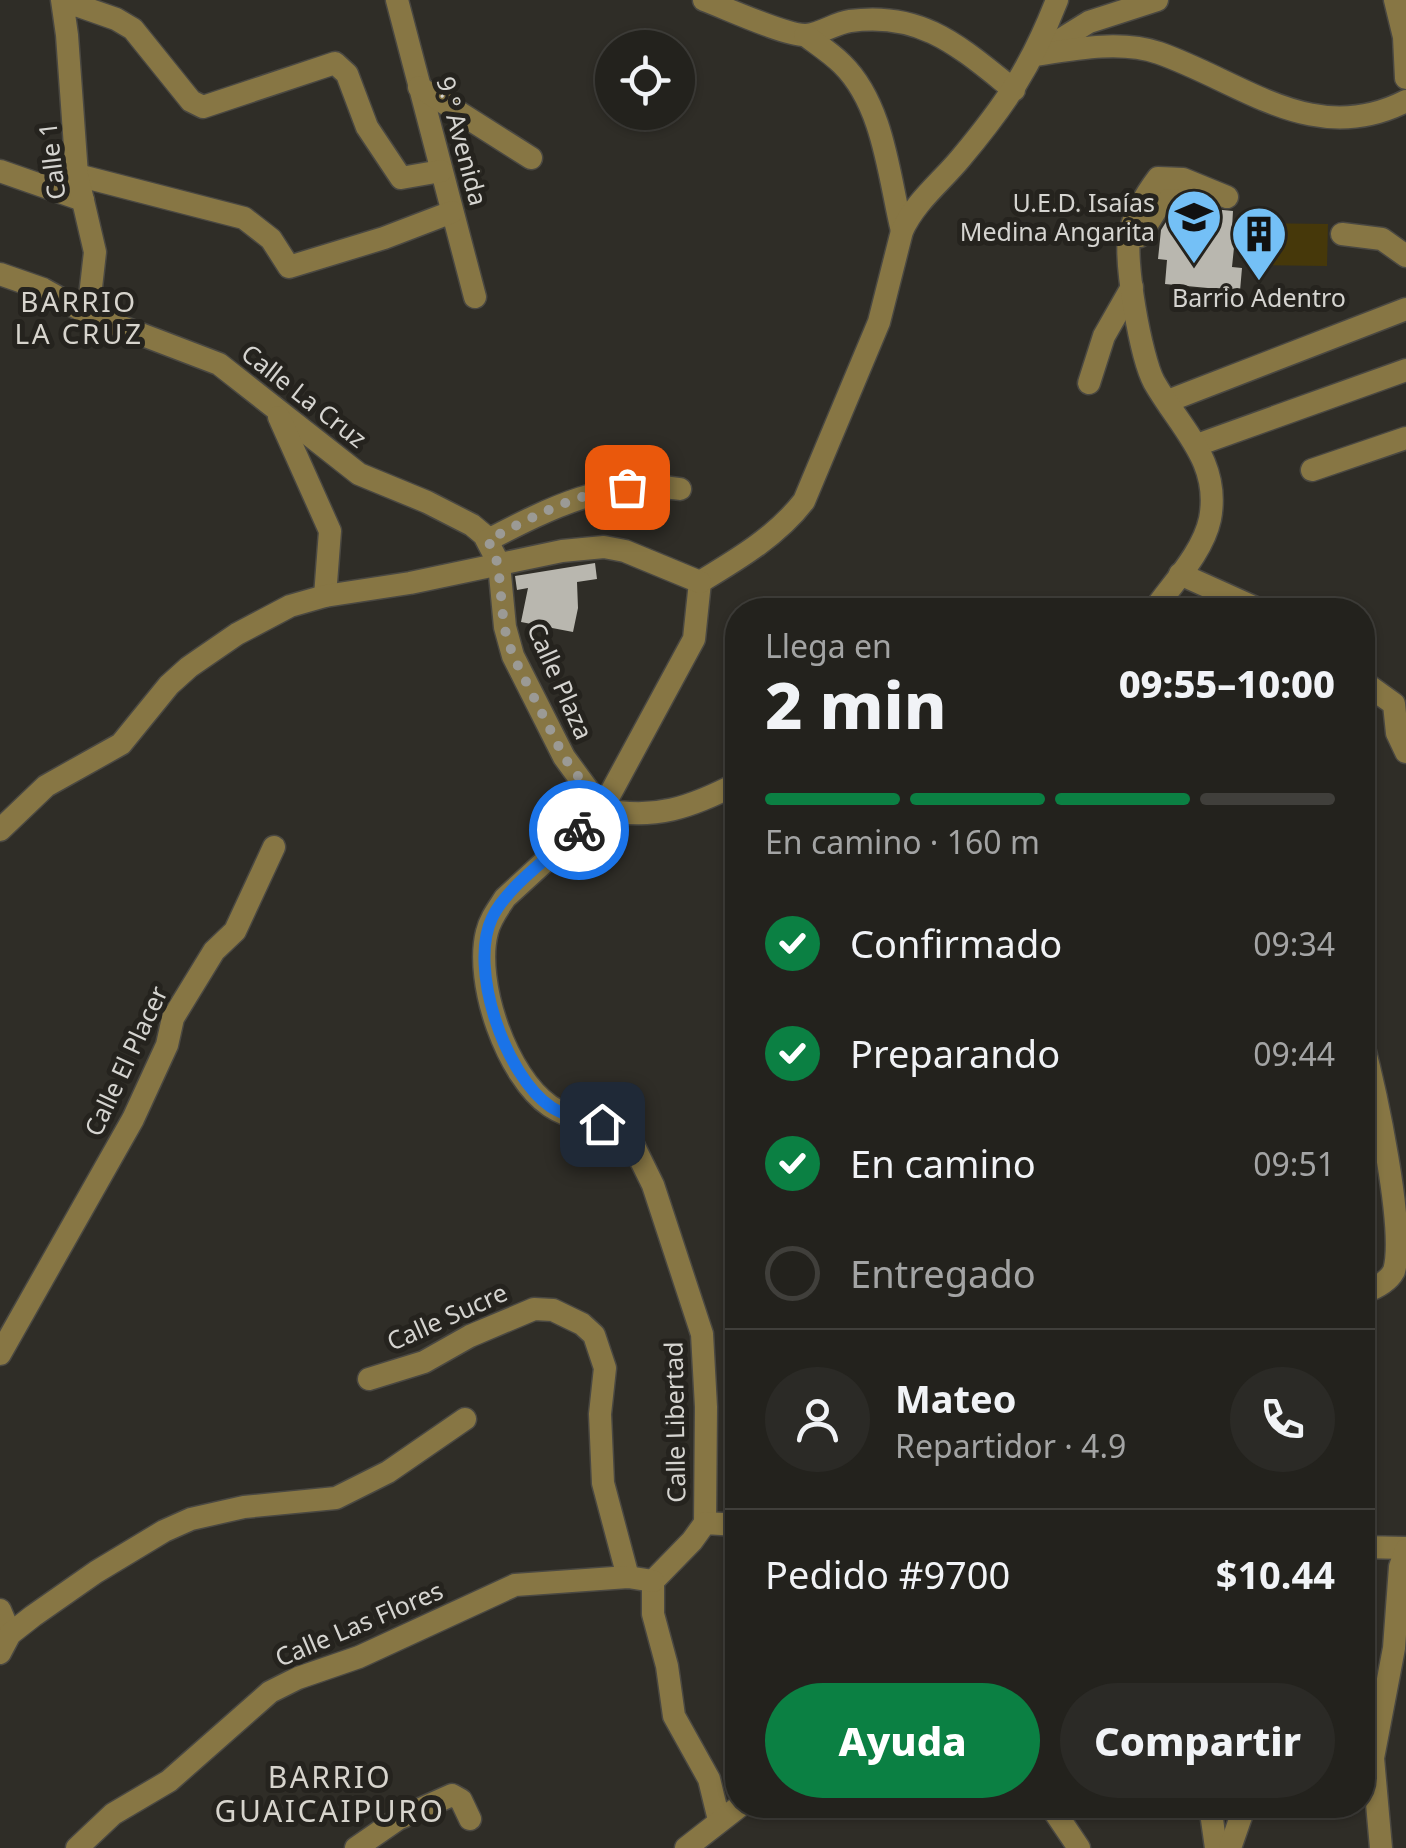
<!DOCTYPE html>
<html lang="es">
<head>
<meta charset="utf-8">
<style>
	:root { --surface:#23221d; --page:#2b2a26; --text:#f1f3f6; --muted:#a3a4a4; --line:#403f3b; --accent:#0b8043 }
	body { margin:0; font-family:"Noto Sans",sans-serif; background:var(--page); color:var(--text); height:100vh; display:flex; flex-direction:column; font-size:38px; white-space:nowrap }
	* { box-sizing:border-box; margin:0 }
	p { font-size:32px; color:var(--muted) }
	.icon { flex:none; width:55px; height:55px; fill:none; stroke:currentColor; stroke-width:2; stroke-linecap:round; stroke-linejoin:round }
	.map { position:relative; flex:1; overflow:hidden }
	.side { position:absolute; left:725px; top:598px; width:650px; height:1220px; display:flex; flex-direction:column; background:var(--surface); border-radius:40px; box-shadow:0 2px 8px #0004,0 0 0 2px var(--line) }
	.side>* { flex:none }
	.fabs { position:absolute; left:595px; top:30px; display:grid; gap:20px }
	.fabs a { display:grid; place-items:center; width:100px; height:100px; border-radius:50%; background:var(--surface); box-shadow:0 2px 8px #0004,0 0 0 2px var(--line); font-size:50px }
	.pin { position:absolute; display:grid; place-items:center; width:85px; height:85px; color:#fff; margin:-42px; border-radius:20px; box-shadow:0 5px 15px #0006 }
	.courier { position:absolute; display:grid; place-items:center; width:100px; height:100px; margin:-50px; border:8px solid #1a73e8; border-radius:50%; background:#fff; color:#222; box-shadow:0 2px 12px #0007 }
	.head em { font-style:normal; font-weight:800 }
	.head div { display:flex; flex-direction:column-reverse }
	.head { display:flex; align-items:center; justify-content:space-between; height:170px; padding:0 40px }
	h1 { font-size:65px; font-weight:800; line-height:75px }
	.bar { display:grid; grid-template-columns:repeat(4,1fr); gap:15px 10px; align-content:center; height:120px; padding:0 40px }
	.bar i { height:12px; border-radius:8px; background:var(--line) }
	.bar .on { background:var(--accent) }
	.bar p { grid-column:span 4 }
	.line { display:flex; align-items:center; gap:25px; padding:0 40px; border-top:2px solid var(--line) }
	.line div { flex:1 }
	.round { display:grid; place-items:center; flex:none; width:105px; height:105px; border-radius:52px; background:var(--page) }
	ol { padding:0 40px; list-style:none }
	li { display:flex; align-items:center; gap:30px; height:110px }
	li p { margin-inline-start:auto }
	li .icon { padding:10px; border-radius:50%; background:var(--accent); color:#fff; stroke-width:4 }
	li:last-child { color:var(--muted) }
	li i { width:55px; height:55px; border:5px solid var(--line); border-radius:50% }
	.primary-button { display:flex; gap:20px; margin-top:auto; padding:20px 40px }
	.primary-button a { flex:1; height:115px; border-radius:60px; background:var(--accent); color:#fff; font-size:40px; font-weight:800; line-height:115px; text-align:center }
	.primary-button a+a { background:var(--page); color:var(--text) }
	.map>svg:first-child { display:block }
	.garden { fill:#46380a }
	.building { fill:#b9b7af }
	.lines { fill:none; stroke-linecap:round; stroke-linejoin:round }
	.minor-casing { stroke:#4a4842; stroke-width:25 }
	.minor { stroke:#877644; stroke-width:22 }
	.done { stroke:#9b9a95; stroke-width:10; stroke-dasharray:0 18 }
	.route { stroke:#1a73e8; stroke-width:12 }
	.labels { text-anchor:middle; stroke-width:10; stroke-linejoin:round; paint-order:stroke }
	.street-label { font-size:25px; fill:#d5d4d0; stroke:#25231e }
	.poi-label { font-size:25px; fill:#d5d4d0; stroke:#25231e; text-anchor:end }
	.neighbourhood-label { font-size:28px; letter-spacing:2.5px; fill:#d7d4cd; stroke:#25231e }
	.quarter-label { font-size:30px; letter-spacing:2.5px; fill:#d7d4cd; stroke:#25231e }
</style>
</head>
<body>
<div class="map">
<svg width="1406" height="1848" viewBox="0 0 1406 1848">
	<rect width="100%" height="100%" fill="#2f2d27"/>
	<polygon class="garden" points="1256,223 1328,224 1327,266 1255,265"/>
	<g class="building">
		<polygon points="1202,208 1233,211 1232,228 1236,228 1232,267 1242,268 1240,291 1165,284 1167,260 1158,259 1161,230 1174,209"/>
		<polygon points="595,563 597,579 577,582 578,608 573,632 521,622 528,588 517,590 515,576"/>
	</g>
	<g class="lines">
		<g class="minor-casing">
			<g id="minor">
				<polyline points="397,0 475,297"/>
				<path d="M 704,0 C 726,8 786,36 806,35 C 821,34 835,23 850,21 C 923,11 961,48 1014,90"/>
				<polyline points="1395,0 1404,37 1406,78"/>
				<path d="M 805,35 C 817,44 831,53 842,64 C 884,105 889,178 902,231"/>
				<polyline points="1047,48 1089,22 1157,0"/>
				<path d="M 1036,55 C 1074,49 1121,40 1159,53 C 1244,83 1314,148 1406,101"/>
				<polyline points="419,87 531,158"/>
				<polyline points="0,171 83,200"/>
				<polyline points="77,175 244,218 271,239 289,267 384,238 452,212"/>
				<polyline points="1342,234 1382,239 1406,256"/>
				<polyline points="1140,236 1166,194 1198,194"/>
				<polyline points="0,274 43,289 88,314 219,364 359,474 427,502 472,525 484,535 499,564 505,627 513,656 564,757 602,809"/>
				<polyline points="88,314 95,252 77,175 67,35 62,0 116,19 133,29 191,101 203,107 335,63 347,74 367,127 401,178 441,171"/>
				<polyline points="1089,383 1104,336 1132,287"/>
				<polyline points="1168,401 1406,309"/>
				<polyline points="279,417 330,531 325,596"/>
				<polyline points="1197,445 1406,370"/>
				<polyline points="1312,470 1406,438"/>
				<path d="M 488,540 C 550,508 608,478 680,489"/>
				<polyline points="1180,574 1260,610"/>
				<path d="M 700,582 L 694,639 L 602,809 L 505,898 C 498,909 490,919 487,932 C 474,982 507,1077 550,1106 C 571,1120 599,1124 624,1126 L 653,1185 L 702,1334 L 706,1407 L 705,1523"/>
				<path d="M 700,582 C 738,559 777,536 804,501 L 879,322 L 902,231 C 915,202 940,183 960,159 C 1006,104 1031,67 1057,0"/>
				<path d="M 1154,610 C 1173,583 1203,552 1210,519 C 1221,461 1180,428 1154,382 C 1141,358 1123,258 1130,232 C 1135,212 1146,194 1158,178 L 1183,179 L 1227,197"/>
				<polyline points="1362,681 1394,704 1397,733 1406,752"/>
				<path d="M 602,809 C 653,821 692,807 738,783"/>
				<polyline points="0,830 46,786 121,744 169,685 189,667 237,634 290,606 325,596 410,583 562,551 604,547 625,551 700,582"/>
				<path d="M 1362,1040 C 1375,1088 1406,1229 1394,1271 C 1388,1282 1374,1289 1362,1293"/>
				<polyline points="0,1354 133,1119 167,1045 173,1018 214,951 235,931 274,847"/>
				<polyline points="369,1379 424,1362 470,1336 534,1309 553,1310 582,1324 594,1335 605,1368 600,1414 603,1483 628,1577"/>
				<polyline points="1362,1547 1406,1548"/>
				<polyline points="653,1581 653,1614 667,1666 674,1716 709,1779 719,1820"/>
				<polyline points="653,1581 692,1541 705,1523 738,1525"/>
				<polyline points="0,1610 10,1634"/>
				<polyline points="0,1653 10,1634 33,1616 96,1572 164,1531 191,1519 244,1507 336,1498 388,1472 465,1419"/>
				<polyline points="1050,1805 1079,1848"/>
				<polyline points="1210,1805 1216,1848"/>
				<polyline points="77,1848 113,1814 169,1781 270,1692 298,1678 359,1657 515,1585 628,1577 653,1581"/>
				<polyline points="356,1848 398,1819 452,1795 461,1800 470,1819"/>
				<polyline points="686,1848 741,1805"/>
				<polyline points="1230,1848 1245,1805"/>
				<polyline points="1381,1848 1373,1758 1394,1648 1400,1567 1406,1550"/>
			</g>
		</g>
		<use href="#minor" class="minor"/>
	</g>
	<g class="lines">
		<path class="done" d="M 579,830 L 602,809 L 564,757 L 513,656 L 504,627 L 498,564 L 488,540 C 533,517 576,493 627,487"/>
		<path class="route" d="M 579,830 C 554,854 507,886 492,918 C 468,968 505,1076 551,1107 C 567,1117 585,1120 602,1124"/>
	</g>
	<defs>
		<g id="school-pin" transform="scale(2.875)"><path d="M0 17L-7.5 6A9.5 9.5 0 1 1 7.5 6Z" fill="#74c0f6" stroke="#25231e"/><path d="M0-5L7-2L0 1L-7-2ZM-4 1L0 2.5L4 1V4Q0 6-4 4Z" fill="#111"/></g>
		<g id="building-pin" transform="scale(2.875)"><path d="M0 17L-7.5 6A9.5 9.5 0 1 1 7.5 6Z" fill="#74c0f6" stroke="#25231e"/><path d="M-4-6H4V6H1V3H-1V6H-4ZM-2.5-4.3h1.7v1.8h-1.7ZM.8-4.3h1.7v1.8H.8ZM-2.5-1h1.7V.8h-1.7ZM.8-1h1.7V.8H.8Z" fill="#111"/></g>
	</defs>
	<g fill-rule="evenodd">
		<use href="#school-pin" x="1194" y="217"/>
		<use href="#building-pin" x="1259" y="234"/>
	</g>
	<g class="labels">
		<g class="street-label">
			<text transform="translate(462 141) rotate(75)" y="9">9.° Avenida</text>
			<text transform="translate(52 161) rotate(-97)" y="9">Calle 1</text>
			<text transform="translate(304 396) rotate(38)" y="9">Calle La Cruz</text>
			<text transform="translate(560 681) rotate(66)" y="9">Calle Plaza</text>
			<text transform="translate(126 1061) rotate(-65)" y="9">Calle El Placer</text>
			<text transform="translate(447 1317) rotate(-24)" y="9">Calle Sucre</text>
			<text transform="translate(675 1422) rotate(-91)" y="9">Calle Libertad</text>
			<text transform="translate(359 1624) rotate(-23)" y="9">Calle Las Flores</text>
		</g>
		<g class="poi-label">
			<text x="1155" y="212">U.E.D. Isaías<tspan x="1155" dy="29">Medina Angarita</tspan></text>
			<text x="1259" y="307" text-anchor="middle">Barrio Adentro</text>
		</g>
		<g class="neighbourhood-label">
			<text x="79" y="312">BARRIO<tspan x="79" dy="32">LA CRUZ</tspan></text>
		</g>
		<g class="quarter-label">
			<text x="330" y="1788">BARRIO<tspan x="330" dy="34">GUAICAIPURO</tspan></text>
		</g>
	</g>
</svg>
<div class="fabs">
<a><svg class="icon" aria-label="locate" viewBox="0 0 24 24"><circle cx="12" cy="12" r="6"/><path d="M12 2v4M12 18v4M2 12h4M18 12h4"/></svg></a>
</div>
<div class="pin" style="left:627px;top:487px;background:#ea580c"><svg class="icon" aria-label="bag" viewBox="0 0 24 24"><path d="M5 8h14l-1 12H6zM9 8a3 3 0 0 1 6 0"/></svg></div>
<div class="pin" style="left:602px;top:1124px;background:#1f2937"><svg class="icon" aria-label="home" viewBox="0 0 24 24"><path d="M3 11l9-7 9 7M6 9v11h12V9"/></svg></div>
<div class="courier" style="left:579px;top:830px"><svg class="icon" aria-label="bike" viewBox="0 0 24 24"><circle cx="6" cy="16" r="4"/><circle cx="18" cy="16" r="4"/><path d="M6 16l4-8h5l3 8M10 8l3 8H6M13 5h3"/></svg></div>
<section class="side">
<div class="head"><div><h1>2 min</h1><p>Llega en</p></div><em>09:55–10:00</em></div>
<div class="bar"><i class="on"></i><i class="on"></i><i class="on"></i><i></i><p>En camino · 160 m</p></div>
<ol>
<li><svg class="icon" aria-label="check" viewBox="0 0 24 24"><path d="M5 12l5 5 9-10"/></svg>Confirmado<p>09:34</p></li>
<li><svg class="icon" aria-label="check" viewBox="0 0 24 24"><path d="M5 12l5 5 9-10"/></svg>Preparando<p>09:44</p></li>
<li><svg class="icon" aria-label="check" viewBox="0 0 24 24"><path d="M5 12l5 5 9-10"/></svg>En camino<p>09:51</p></li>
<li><i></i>Entregado</li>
</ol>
<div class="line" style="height:180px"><a class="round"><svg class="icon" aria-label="person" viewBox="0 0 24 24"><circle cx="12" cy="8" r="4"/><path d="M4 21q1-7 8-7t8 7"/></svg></a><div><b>Mateo</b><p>Repartidor · 4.9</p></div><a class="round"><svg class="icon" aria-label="phone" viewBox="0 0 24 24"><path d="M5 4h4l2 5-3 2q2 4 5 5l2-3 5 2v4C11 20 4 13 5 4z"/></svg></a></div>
<div class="line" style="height:130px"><div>Pedido #9700</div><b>$10.44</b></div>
<div class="primary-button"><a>Ayuda</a><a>Compartir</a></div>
</section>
</div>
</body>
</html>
